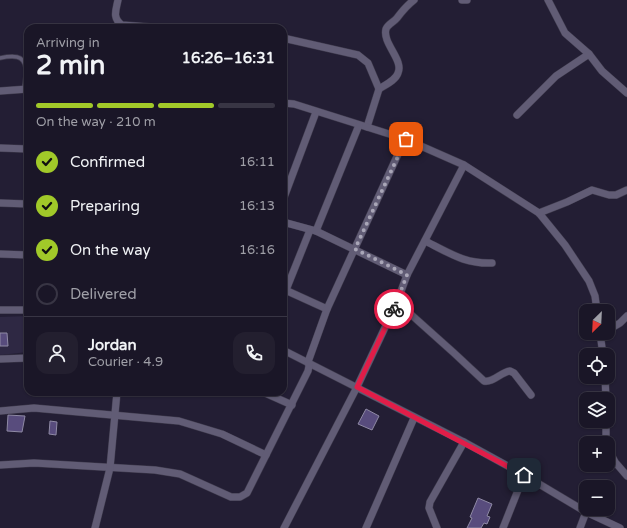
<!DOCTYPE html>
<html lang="en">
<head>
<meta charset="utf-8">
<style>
	:root { --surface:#1a1627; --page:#231f2f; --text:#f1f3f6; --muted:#9f9fa7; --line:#383544; --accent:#a1c929 }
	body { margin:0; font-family:"Varela Round",sans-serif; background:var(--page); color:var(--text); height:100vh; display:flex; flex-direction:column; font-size:15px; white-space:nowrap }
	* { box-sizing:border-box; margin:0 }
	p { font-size:13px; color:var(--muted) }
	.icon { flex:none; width:22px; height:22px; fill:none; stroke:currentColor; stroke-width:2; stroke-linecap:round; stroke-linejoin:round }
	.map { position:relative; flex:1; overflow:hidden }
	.drawer { position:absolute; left:24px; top:24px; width:263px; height:372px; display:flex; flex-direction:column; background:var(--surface); border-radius:12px; box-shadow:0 1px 3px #0004,0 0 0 1px var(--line) }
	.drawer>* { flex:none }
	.needle { width:26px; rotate:204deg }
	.buttons { position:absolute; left:579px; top:304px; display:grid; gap:8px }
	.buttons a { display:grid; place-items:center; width:36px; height:36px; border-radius:8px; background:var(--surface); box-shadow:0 1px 3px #0004,0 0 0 1px var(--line); font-size:20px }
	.pin { position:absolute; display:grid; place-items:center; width:34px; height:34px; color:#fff; margin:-17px; border-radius:8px; box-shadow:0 2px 6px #0006 }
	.courier { position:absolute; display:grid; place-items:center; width:40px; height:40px; margin:-20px; border:3px solid #e11d48; border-radius:50%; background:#fff; color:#222; box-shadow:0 1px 5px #0007 }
	.head em { font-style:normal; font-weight:700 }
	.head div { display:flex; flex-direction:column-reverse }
	.head { display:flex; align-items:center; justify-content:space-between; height:68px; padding:0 12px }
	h1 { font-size:26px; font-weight:700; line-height:30px }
	.bar { display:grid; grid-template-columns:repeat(4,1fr); gap:6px 4px; align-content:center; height:48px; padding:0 12px }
	.bar i { height:5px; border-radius:3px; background:var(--line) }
	.bar .active { background:var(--accent) }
	.bar p { grid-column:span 4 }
	.line { display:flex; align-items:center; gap:10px; padding:0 12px; border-top:1px solid var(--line) }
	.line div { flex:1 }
	.round { display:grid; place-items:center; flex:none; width:42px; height:42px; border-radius:12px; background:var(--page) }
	ol { padding:0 12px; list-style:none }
	li { display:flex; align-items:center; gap:12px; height:44px }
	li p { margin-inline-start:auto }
	li .icon { padding:4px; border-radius:50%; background:var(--accent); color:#111; stroke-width:4 }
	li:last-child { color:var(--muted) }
	li i { width:22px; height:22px; border:2px solid var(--line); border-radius:50% }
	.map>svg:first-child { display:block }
	.built { fill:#2e2843 }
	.building { fill:#584c7d; stroke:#8f8aa5 }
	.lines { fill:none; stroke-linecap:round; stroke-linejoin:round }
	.service-casing { stroke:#3f3b4d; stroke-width:5 }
	.minor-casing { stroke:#3f3b4d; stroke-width:8 }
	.service { stroke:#615c75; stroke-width:3.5 }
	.minor { stroke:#615c75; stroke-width:7 }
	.done { stroke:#a9a6b7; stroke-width:4; stroke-dasharray:0 7.2 }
	.route { stroke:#e11d48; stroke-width:5 }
</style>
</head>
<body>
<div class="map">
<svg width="627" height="528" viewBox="0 0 627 528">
	<rect width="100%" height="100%" fill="#231e34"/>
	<polygon class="built" points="28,316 28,352 0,355 0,317"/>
	<g class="building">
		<polygon points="0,333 7,333 8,346 0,346"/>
		<polygon points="366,409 379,416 372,430 358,424"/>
		<polygon points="8,415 25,416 22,432 7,431"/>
		<polygon points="50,421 57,422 56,435 49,434"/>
		<polygon points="478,498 492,504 487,516 490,517 487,524 484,523 481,528 467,528 472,518 470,517"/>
	</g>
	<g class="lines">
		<g class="service-casing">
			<path id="service" d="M 0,58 C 5,57 12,56 17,57 C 30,60 25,79 24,89"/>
		</g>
		<g class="minor-casing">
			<g id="minor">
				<path d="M 118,0 C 116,10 112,18 122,25 L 164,28"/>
				<polyline points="462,0 467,0"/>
				<polyline points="548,0 565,33 589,54 602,71 627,93"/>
				<polyline points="283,38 358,55 368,63 379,89 367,127"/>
				<path d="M 379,89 C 385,85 396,80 398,73 C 404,60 382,43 386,29 C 388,24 394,22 397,18 C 403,10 406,6 414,0"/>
				<polyline points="0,91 28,89"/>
				<polyline points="283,103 294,104 405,139 464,165 539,213 565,245 589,281 595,296 597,311"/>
				<polyline points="517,115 556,76 589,54"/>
				<polyline points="0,148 28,149"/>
				<polyline points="283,200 316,112"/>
				<polyline points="0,203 28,204"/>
				<polyline points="539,213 567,202 592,190 609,195 616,195 627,190"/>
				<polyline points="283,222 316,231 407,275"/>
				<polyline points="316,231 359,125"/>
				<path d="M 425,241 C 450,253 464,264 492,263"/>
				<polyline points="0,254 28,255"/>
				<polyline points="283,289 327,309"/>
				<polyline points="286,290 310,230"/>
				<path d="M 397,302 L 454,353 L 484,381 C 493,383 501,372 510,371 L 514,373 L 531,395"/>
				<polyline points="0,310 28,310"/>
				<polyline points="608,330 620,323 627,316"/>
				<polyline points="600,333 603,355"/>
				<polyline points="283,350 464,442 524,475 586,512 620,528"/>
				<polyline points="0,359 28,358"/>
				<polyline points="605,377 606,399"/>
				<polyline points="263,392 292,405"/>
				<polyline points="0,411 34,408 179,421 222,434 266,455"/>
				<polyline points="606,421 606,443"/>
				<polyline points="608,449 615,462 627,476"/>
				<polyline points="0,465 34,463 155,470 180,474 231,497 240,497 247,493 308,371 309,366 308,362 327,309 405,139"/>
				<polyline points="95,528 110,468 117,392"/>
				<polyline points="284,528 357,387 397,302 407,275 464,165"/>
				<polyline points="366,528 414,418"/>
				<polyline points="437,528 429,508 430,502 464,442"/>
				<polyline points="503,528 524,475"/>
				<polyline points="580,528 586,512"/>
			</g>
		</g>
		<use href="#service" class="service"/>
		<use href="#minor" class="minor"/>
	</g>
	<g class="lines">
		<polyline class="done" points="394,309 407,275 355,249 406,139"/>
		<polyline class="route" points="394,309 357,387 524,475"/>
	</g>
</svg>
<div class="buttons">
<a><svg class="needle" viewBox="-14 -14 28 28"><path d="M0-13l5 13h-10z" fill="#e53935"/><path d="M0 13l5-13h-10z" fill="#9f9fa7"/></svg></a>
<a><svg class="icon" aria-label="locate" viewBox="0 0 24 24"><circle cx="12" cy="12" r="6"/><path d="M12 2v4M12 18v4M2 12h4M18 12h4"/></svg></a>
<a><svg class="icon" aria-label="layers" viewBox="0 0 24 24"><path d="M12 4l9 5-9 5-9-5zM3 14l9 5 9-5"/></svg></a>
<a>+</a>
<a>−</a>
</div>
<div class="pin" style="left:406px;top:139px;background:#ea580c"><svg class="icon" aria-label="bag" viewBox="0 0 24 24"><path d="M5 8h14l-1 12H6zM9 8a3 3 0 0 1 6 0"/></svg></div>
<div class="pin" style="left:524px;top:475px;background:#1f2937"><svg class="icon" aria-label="home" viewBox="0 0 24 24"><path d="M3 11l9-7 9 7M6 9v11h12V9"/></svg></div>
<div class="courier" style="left:394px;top:309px"><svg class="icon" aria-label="bike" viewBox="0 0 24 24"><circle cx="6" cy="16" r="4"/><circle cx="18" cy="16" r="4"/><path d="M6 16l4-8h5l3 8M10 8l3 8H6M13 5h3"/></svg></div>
<section class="drawer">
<div class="head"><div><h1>2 min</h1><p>Arriving in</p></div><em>16:26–16:31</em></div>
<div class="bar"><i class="active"></i><i class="active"></i><i class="active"></i><i></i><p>On the way · 210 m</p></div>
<ol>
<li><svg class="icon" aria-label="check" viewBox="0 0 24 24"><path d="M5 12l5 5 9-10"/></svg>Confirmed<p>16:11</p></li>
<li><svg class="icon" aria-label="check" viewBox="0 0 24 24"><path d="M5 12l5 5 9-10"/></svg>Preparing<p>16:13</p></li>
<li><svg class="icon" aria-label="check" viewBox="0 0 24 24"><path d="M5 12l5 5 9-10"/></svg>On the way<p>16:16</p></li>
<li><i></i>Delivered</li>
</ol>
<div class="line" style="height:72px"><a class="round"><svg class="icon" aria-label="person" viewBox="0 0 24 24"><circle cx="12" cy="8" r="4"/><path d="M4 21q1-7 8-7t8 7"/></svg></a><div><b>Jordan</b><p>Courier · 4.9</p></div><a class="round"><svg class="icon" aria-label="phone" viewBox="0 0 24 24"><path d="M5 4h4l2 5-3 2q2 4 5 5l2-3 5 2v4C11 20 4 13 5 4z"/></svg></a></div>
</section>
</div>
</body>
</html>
